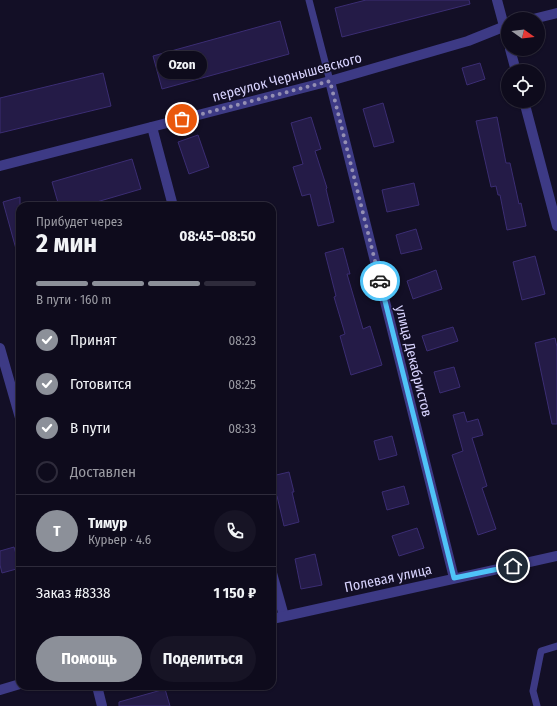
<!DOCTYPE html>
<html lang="ru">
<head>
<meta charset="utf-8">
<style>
	:root { --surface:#0e0b1c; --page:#171425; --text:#f1f3f6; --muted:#9b9ba3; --line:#2e2b3b; --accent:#8c9099 }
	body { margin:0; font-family:"Fira Sans Condensed",sans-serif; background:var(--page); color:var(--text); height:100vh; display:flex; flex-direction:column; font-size:15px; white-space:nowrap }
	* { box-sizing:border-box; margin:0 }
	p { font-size:13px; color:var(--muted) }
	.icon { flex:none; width:22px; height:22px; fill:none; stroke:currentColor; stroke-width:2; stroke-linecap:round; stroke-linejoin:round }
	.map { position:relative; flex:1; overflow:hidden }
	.panel { position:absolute; left:16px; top:202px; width:260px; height:488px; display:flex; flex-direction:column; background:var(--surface); border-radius:12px; box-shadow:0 1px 3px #0004,0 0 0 1px var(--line) }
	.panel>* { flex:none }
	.needle { width:26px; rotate:104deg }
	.tools { position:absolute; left:501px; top:12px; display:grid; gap:8px }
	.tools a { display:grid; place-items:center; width:44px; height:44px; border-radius:50%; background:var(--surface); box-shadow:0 1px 3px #0004,0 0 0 1px var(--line); font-size:20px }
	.pin { position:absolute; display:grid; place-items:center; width:34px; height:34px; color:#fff; margin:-17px; border:2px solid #fff; border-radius:50%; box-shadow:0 1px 4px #0007 }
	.courier { position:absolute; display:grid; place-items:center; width:40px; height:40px; margin:-20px; border:3px solid #4fc3f7; border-radius:50%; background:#fff; color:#222; box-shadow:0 1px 5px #0007 }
	.bubble { position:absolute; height:28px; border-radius:14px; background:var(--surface); box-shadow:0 1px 3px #0004,0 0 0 1px var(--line); font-size:13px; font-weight:700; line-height:28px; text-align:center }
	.overview em { font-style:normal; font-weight:700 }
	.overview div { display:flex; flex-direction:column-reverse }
	.overview { display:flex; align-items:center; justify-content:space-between; height:68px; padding:0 20px }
	h1 { font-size:26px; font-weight:700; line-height:30px }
	.bar { display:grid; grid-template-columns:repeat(4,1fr); gap:6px 4px; align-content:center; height:48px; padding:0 20px }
	.bar i { height:5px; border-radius:3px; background:var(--line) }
	.bar .on { background:var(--accent) }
	.bar p { grid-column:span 4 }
	.line { display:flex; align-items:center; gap:10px; padding:0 20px; border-top:1px solid var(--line) }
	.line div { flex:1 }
	.round { display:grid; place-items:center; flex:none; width:42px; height:42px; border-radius:21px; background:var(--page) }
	ol { padding:0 20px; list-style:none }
	li { display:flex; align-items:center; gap:12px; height:44px }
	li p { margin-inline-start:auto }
	li .icon { padding:4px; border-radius:50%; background:var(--accent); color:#fff; stroke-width:4 }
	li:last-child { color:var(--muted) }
	li i { width:22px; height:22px; border:2px solid var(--line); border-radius:50% }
	.button { display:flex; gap:8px; margin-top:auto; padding:8px 20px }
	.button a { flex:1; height:46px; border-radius:24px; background:var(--accent); color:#fff; font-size:16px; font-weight:700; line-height:46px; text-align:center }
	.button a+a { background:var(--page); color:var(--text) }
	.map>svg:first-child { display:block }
	.building { fill:#241b47; stroke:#3b2d73 }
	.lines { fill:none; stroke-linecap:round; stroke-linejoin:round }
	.service { stroke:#3d3a85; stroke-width:7 }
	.minor { stroke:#3d3a85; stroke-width:10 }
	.done { stroke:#948fb3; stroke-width:4; stroke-dasharray:0 7.2 }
	.route { stroke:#4fc3f7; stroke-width:5 }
	.labels { text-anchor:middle; stroke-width:3; stroke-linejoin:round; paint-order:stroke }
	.street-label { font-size:14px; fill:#d9d4ff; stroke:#130f26 }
</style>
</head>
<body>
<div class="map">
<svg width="557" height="706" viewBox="0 0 557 706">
	<rect width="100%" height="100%" fill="#130f26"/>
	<g class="building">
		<polygon points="366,0 469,0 470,4 342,37 335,8"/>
		<polygon points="280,21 289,54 162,89 153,56"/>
		<polygon points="480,63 485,79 467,85 462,68"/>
		<polygon points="103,73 111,106 0,133 0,98"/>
		<polygon points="383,103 394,142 374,147 363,109"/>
		<polygon points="311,117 321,149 315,151 327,188 326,189 334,222 318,226 310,194 302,196 293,167 303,164 291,123"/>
		<polygon points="497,117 506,163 510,163 519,204 521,203 526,226 507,230 500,195 498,195 496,186 491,187 476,121"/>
		<polygon points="198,135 209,167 189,174 178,142"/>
		<polygon points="132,159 141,189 83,206 59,206 52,182"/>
		<polygon points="414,183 419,205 387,212 382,190"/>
		<polygon points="20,197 20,249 16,249 3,202"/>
		<polygon points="416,229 422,249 401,254 396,235"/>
		<polygon points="343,248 350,274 347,274 363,329 370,326 382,365 351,375 340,336 345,334 334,297 336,296 325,253"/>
		<polygon points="535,256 545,294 522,300 513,262"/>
		<polygon points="436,270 442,289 413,299 407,281"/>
		<polygon points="453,327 458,341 427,351 422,336"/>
		<polygon points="555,338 557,347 557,424 552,424 535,343"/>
		<polygon points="454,367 460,387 440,393 434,372"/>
		<polygon points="464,412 467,422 478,419 483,435 472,438 487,486 482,488 496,529 478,535 452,455 463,451 453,415"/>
		<polygon points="392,436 397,455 379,460 374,441"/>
		<polygon points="289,472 294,492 292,492 299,522 284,526 277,496 272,497 272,476"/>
		<polygon points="404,486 409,504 387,510 382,492"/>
		<polygon points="417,528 424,548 399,556 392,536"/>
		<polygon points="14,547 20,568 2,573 0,565 0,551"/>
		<polygon points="315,554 322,585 301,589 295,559"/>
		<polygon points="165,689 170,706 119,706 119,702"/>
	</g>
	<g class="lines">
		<g class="service">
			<polyline points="309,0 330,81"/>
			<polyline points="537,706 533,691 541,651 557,646"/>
		</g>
		<g class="minor">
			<polyline points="497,0 508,41"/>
			<polyline points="533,19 557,13"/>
			<polyline points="510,49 516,71"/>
			<polyline points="330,81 454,578"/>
			<polyline points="524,101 557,226"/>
			<polyline points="152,127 173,206"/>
			<polyline points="0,166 330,81 468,41 508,25"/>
			<polyline points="0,348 20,418"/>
			<polyline points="272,573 284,616"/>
			<polyline points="272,619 557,556"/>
			<polyline points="97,686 102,706"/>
			<polyline points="0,690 20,684"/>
		</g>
	</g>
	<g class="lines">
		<polyline class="done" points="182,119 330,81 380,281"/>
		<polyline class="route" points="380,281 454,578 513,566"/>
	</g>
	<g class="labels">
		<g class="street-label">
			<text transform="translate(287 77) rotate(-15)" y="5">переулок Чернышевского</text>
			<text transform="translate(414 361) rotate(76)" y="5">улица Декабристов</text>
			<text transform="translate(388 578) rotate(-12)" y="5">Полевая улица</text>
		</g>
	</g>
</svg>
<div class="tools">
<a><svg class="needle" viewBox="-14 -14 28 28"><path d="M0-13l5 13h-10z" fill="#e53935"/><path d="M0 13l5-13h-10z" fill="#9b9ba3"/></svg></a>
<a><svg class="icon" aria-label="locate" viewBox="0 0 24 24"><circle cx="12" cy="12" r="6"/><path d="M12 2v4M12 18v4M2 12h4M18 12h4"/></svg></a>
</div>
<div class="pin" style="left:182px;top:119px;background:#ea580c"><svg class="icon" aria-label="bag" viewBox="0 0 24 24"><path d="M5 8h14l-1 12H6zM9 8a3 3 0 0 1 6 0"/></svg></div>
<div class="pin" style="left:513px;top:566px;background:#1f2937"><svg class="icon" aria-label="home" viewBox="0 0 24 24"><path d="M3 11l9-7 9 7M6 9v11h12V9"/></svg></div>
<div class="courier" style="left:380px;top:281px"><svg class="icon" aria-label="car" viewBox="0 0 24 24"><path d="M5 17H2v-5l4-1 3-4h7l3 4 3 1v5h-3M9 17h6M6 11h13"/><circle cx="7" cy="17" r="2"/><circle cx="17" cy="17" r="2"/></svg></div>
<div class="bubble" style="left:157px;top:51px;width:50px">Ozon</div>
<section class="panel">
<div class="overview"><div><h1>2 мин</h1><p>Прибудет через</p></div><em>08:45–08:50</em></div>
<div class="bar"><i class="on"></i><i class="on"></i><i class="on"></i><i></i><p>В пути · 160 m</p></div>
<ol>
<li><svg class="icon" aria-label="check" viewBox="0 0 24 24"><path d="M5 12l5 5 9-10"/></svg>Принят<p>08:23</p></li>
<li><svg class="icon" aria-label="check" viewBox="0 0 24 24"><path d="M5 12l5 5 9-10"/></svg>Готовится<p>08:25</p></li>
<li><svg class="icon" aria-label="check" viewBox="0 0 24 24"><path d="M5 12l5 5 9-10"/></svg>В пути<p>08:33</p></li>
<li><i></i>Доставлен</li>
</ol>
<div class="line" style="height:72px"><b class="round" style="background:var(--accent);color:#fff">Т</b><div><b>Тимур</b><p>Курьер · 4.6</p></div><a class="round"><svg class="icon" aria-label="phone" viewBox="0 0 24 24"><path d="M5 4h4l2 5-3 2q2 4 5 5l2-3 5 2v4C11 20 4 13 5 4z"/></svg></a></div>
<div class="line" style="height:52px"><div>Заказ #8338</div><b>1 150 ₽</b></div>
<div class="button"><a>Помощь</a><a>Поделиться</a></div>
</section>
</div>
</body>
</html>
